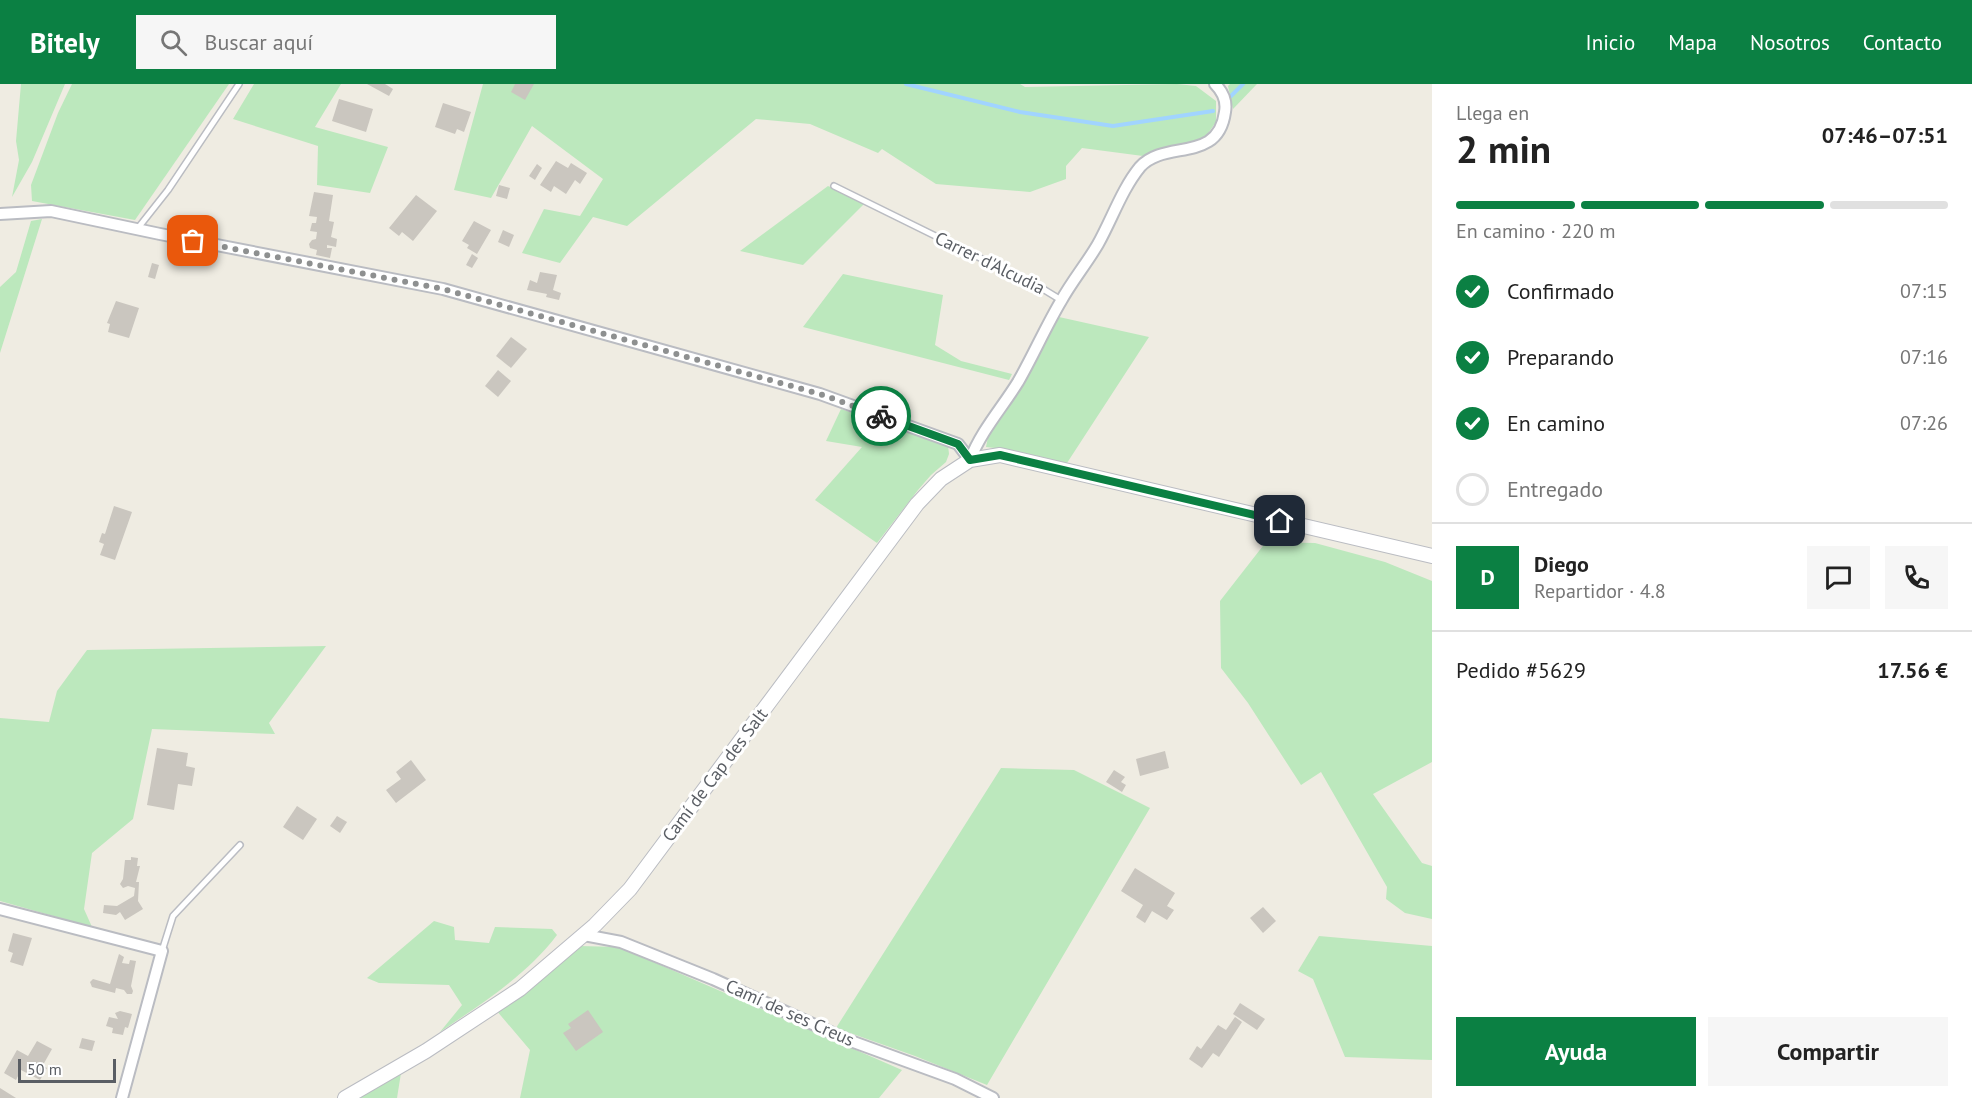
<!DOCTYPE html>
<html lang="es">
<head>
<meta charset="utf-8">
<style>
	:root { --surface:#fff; --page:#f6f6f6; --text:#222; --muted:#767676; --line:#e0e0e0; --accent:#0b8043 }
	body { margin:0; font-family:"PT Sans",sans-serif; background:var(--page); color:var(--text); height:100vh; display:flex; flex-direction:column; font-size:22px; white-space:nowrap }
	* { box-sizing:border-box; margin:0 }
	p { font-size:20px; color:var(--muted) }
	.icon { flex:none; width:33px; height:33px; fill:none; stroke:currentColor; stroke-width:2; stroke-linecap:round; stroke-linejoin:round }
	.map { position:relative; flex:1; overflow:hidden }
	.panel { display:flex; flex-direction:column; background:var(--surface); width:540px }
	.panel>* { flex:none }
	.scale { position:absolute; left:18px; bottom:15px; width:98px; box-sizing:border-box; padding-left:6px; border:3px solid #5a5e64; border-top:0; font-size:16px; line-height:21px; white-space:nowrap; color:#5a5e64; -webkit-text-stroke:4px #fff; paint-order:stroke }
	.pin { position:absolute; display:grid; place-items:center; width:51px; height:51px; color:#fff; margin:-26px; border-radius:12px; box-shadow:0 3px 9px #0006 }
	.courier { position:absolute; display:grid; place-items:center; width:60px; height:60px; margin:-30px; border:4px solid #0b8043; border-radius:50%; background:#fff; color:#222; box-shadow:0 2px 8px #0007 }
	.overview em { font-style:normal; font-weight:600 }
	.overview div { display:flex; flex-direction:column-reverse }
	.overview { display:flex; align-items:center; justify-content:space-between; height:102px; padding:0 24px }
	h1 { font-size:39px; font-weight:600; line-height:45px }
	.bar { display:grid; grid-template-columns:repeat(4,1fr); gap:9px 6px; align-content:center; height:72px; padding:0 24px }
	.bar i { height:8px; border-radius:4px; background:var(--line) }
	.bar .current { background:var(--accent) }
	.bar p { grid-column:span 4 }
	.line { display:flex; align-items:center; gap:15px; padding:0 24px; border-top:2px solid var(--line) }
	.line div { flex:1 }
	.round { display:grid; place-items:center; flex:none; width:63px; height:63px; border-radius:0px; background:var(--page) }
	ol { padding:0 24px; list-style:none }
	li { display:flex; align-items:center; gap:18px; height:66px }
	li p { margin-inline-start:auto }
	li .icon { padding:6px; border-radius:50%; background:var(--accent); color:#fff; stroke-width:4 }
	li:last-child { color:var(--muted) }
	li i { width:33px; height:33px; border:3px solid var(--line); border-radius:50% }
	.button { display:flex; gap:12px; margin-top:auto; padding:12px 24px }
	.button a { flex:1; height:69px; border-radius:0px; background:var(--accent); color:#fff; font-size:24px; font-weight:600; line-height:69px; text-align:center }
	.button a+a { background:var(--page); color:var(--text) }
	header { display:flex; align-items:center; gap:36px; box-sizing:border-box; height:84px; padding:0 30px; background:var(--accent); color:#fff }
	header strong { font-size:28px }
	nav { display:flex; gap:33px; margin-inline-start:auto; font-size:21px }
	.search { width:420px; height:54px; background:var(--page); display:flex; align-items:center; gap:15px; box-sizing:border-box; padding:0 21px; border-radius:0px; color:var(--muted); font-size:22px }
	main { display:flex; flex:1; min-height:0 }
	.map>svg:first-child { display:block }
	.green { fill:#bce8bd }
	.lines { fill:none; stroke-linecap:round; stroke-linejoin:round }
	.stream { stroke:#a1d4ff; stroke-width:4 }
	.building { fill:#cac6bf }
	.service-casing { stroke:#babcc2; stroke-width:8 }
	.minor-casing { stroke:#babcc2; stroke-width:14 }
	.tertiary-casing { stroke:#babcc2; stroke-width:16 }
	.service { stroke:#fff; stroke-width:5 }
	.minor { stroke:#fff; stroke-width:10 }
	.tertiary { stroke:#fff; stroke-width:14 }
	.done { stroke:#8e9090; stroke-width:6; stroke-dasharray:0 10.8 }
	.route { stroke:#0b8043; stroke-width:8 }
	.labels { text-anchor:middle; stroke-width:6; stroke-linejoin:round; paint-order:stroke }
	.street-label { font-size:18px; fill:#5a5e64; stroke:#fff }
</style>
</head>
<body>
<header>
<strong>Bitely</strong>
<div class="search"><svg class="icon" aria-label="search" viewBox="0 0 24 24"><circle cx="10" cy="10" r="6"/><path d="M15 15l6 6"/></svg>Buscar aquí</div>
<nav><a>Inicio</a><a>Mapa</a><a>Nosotros</a><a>Contacto</a></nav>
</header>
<main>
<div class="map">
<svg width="1432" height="1014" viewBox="0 0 1432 1014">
	<rect width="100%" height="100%" fill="#efece2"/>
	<g class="green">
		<polygon points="21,0 65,0 32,78 12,113 19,76 16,57"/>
		<polygon points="72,0 229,0 135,136 32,117 31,101 58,29"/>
		<polygon points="254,0 341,0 315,43 388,63 370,109 317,101 318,62 233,35"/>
		<polygon points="483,0 1020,0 1025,3 1177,0 1196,2 1216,17 1216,38 1204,55 1143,72 1082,64 1066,82 1066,95 1030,108 936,100 882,65 878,69 810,40 756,35 627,142 593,133 560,179 522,169 544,125 580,132 603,95 532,42 491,114 454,106"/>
		<polygon points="1230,0 1257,0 1233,25 1228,2"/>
		<polygon points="828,102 864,120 803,181 740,167"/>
		<polygon points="42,135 0,269 0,203 16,188 31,137"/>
		<polygon points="843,190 943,211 935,261 961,277 1012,290 1009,296 803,243"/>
		<polygon points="1059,233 1149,253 1067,379 1012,366 986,363 989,348 1025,293"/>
		<polygon points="841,325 948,361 949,370 946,378 931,391 918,406 877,459 815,416 862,363 826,357"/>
		<polygon points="1266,458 1315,459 1385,478 1432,497 1432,678 1373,710 1422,779 1432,782 1432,835 1405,829 1386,815 1387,803 1321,688 1301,701 1248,619 1221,584 1220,517"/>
		<polygon points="326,562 269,639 275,650 152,645 133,735 92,769 84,825 92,843 0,817 0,634 49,638 57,607 87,566"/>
		<polygon points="1001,684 1074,686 1150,724 987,1001 915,972 836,944"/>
		<path d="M 434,837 L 454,843 L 455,856 L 489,859 L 495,843 L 552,845 L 557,851 C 527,891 481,920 440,948 L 462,921 L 449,901 L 379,899 L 367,894 Z"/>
		<polygon points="1319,852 1432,862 1432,976 1345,973 1313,895 1298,887"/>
		<polygon points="579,862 619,863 902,986 879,1014 520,1014 530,966 496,926"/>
		<polygon points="401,989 397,1014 359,1014"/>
	</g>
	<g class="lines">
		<g class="stream">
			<polyline points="906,0 1020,28 1113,42 1213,27"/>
			<polyline points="1231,12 1243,0"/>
		</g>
	</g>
	<g class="building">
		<polygon points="367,0 385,0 393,5 389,12"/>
		<polygon points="515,0 534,0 525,16 511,8"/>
		<polygon points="339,15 373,25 366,48 332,37"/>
		<polygon points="443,19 471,28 464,48 457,45 455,50 435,43"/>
		<polygon points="556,77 568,84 571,79 587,89 580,100 575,96 566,110 554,102 551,108 540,101"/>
		<polygon points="537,80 542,84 535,96 529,92"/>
		<polygon points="499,101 510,104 507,115 496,112"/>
		<polygon points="314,108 333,111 329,137 334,138 331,153 337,155 336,163 327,161 327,164 332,164 330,174 316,171 317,166 310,164 309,160 312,156 316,155 317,148 310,147 312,139 316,139 317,133 309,132"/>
		<polygon points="416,111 437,127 413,157 402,148 399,152 389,144"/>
		<polygon points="474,137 491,146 477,170 467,164 469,161 462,157"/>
		<polygon points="503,146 514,151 509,163 498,158"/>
		<polygon points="472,170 478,174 472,184 466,181"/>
		<polygon points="152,179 159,181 155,195 148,193"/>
		<polygon points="540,188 557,191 553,206 561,209 559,216 546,213 547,210 527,206 530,196 537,199"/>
		<polygon points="116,217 139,224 129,254 108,248 110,240 107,239"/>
		<polygon points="511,253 527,265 511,284 496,272"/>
		<polygon points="498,286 511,297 498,313 485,302"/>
		<polygon points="114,422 132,428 115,476 100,471 104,460 99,458 102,449 105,450"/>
		<polygon points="157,664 188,669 186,682 195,684 192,702 178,700 174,726 147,721"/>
		<polygon points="1165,667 1169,684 1140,692 1136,675"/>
		<polygon points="411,676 426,696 396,719 386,706 401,695 396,688"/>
		<polygon points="1114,686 1125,693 1121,698 1126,701 1122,708 1106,698"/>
		<polygon points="297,722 317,735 303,756 283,743"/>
		<polygon points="337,732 347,738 340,749 330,742"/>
		<polygon points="131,773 138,774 137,782 140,782 136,798 139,798 138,817 143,825 125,836 120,828 116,831 103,829 104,821 117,822 134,812 135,804 128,802 123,804 120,800 123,795 125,776 131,776"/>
		<polygon points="1135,784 1175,809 1167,822 1174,826 1167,836 1152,827 1145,839 1136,833 1143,821 1121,807"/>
		<polygon points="1263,823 1276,837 1263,849 1250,834"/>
		<polygon points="13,849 32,854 23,882 10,878 13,869 8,867"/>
		<polygon points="119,870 124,873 122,879 129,880 130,876 136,877 131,902 133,907 132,910 127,910 124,906 116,904 115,909 92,903 90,898 93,895 110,900"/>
		<polygon points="1240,919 1265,935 1257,946 1233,930"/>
		<polygon points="588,926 603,948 576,967 563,949 571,944 568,940"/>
		<polygon points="120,927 132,930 128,944 125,943 123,951 112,949 113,944 106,942 109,933 118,935 115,929"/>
		<polygon points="1235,933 1242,938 1219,973 1213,969 1202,984 1189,975 1197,962 1201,965 1218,941 1226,946"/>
		<polygon points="82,954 95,957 92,967 79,964"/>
		<polygon points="37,957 52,965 43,981 47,984 40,996 21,986 16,996 4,989 17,966 28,972"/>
		<polygon points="0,1004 16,1014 0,1014"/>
	</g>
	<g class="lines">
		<g class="service-casing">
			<g id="service">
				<polyline points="834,102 1043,205 1061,216"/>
				<polyline points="138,144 168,106 239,0"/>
				<polyline points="162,867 173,832 240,761"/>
			</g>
		</g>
		<g class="minor-casing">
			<g id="minor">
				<polyline points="0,130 51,127 160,150 443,205 820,310 958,360 970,376"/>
				<path d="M 970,376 C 981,347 1002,324 1018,298 C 1033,272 1045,244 1061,217 C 1072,197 1087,179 1098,160 C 1112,135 1122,105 1140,83 C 1165,55 1218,80 1225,28 C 1227,17 1223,8 1215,0"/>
				<polyline points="0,825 162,867 122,1014"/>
				<polyline points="584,851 621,858 713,895 848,956 955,995 993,1014"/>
			</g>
		</g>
		<g class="tertiary-casing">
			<polyline id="tertiary" points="345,1014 426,967 520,905 595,841 630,805 917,420 941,395 970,376 1000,371 1432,472"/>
		</g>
		<use href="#service" class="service"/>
		<use href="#minor" class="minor"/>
		<use href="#tertiary" class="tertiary"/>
	</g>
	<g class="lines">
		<polyline class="done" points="193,157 443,205 820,310 881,332"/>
		<polyline class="route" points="881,332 958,360 970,376 1000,371 1280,437"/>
	</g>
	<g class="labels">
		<g class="street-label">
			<text transform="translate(990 179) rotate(26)" y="6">Carrer d'Alcudia</text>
			<text transform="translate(715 691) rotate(-53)" y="6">Camí de Cap des Salt</text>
			<text transform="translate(790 929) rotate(24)" y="6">Camí de ses Creus</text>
		</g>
	</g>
</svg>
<div class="scale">50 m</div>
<div class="pin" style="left:193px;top:157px;background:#ea580c"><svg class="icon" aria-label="bag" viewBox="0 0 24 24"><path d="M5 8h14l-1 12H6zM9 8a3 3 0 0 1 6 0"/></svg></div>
<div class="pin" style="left:1280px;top:437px;background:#1f2937"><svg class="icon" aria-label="home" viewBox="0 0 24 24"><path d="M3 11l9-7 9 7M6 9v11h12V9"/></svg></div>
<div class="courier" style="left:881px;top:332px"><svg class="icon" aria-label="bike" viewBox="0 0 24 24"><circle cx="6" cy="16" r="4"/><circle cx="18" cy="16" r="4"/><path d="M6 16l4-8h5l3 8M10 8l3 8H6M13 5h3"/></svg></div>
</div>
<section class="panel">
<div class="overview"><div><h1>2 min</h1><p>Llega en</p></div><em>07:46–07:51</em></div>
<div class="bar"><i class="current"></i><i class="current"></i><i class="current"></i><i></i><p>En camino · 220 m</p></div>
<ol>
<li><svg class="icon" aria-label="check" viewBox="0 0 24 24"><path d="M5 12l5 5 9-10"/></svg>Confirmado<p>07:15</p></li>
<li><svg class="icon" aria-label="check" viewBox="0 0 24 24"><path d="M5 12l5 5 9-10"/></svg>Preparando<p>07:16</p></li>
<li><svg class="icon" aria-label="check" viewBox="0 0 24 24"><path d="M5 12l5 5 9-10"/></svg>En camino<p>07:26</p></li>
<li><i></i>Entregado</li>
</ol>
<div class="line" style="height:108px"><b class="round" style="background:var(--accent);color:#fff">D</b><div><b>Diego</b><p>Repartidor · 4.8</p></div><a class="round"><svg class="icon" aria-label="chat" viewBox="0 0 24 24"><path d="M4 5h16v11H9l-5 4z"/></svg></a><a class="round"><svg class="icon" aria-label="phone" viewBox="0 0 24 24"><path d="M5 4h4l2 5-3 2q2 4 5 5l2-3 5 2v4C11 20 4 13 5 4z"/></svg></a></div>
<div class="line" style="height:78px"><div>Pedido #5629</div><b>17.56 €</b></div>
<div class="button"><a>Ayuda</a><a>Compartir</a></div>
</section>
</main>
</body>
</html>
